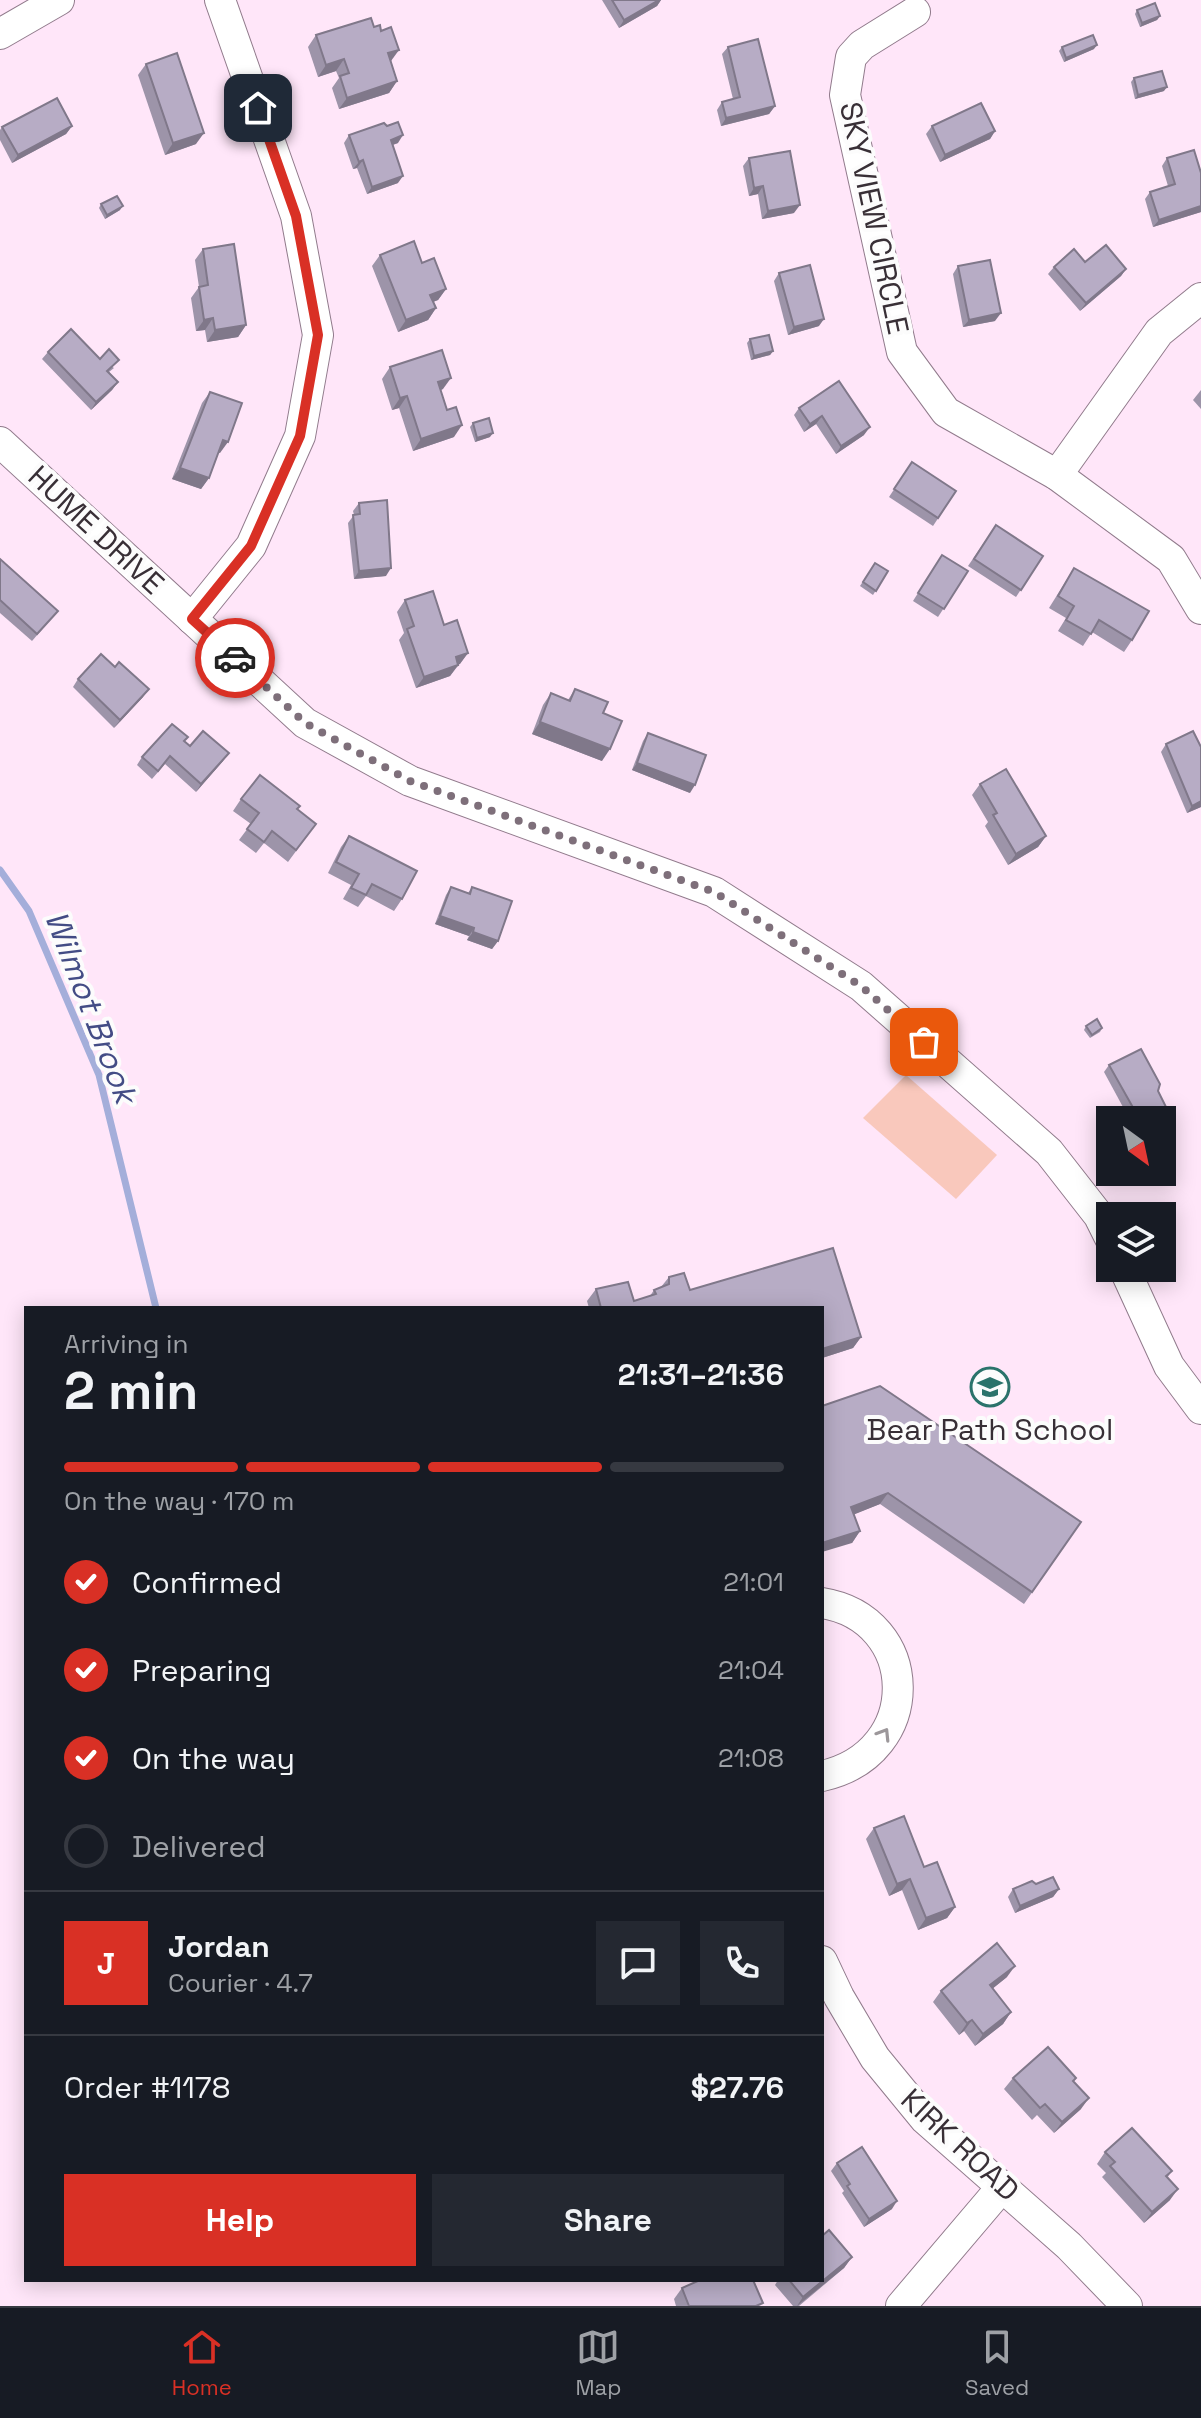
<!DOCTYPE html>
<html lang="en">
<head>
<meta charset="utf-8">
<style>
	:root { --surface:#171b24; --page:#242831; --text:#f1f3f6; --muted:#9ea1a6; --line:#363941; --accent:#d93025 }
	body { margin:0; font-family:"Space Grotesk",sans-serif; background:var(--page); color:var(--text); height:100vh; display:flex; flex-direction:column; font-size:30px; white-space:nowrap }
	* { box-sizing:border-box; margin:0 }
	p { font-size:26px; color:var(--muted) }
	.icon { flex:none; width:44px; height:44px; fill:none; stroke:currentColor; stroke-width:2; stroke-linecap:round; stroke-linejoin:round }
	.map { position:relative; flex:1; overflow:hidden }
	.sheet { position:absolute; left:24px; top:1306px; width:800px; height:976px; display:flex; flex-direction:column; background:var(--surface); border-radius:0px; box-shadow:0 4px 20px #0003 }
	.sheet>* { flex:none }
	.needle { width:52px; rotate:147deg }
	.fabs { position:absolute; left:1096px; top:1106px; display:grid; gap:16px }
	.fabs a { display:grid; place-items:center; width:80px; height:80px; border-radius:0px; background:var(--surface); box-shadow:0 4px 20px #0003; font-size:40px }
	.pin { position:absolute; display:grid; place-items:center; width:68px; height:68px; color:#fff; margin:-34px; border-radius:16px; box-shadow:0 4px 12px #0006 }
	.courier { position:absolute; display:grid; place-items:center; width:80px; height:80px; margin:-40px; border:6px solid #d93025; border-radius:50%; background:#fff; color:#222; box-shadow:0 2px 10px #0007 }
	.summary em { font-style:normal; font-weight:700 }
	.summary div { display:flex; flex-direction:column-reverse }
	.summary { display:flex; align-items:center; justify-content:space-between; height:136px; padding:0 40px }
	h1 { font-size:52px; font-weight:700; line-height:60px }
	.bar { display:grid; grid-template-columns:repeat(4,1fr); gap:12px 8px; align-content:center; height:96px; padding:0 40px }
	.bar i { height:10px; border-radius:6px; background:var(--line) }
	.bar .selected { background:var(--accent) }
	.bar p { grid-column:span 4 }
	.line { display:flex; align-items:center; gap:20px; padding:0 40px; border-top:2px solid var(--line) }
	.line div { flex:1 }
	.round { display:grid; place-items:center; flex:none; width:84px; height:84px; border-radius:0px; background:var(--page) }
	ol { padding:0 40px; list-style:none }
	li { display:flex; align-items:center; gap:24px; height:88px }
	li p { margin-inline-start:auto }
	li .icon { padding:8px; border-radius:50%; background:var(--accent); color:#fff; stroke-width:4 }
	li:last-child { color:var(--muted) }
	li i { width:44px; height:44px; border:4px solid var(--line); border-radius:50% }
	.primary-button { display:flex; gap:16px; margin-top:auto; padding:16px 40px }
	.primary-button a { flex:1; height:92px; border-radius:0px; background:var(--accent); color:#fff; font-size:32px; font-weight:700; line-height:92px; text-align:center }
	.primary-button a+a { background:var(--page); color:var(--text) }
	.tab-bar { display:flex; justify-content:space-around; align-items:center; height:112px; border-top:2px solid var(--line); background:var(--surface); font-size:22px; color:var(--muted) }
	.tab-bar a { display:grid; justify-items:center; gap:4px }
	.tab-bar .selected { color:var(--accent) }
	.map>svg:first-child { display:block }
	.green { fill:#f9c8bc }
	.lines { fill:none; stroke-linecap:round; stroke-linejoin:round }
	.stream { stroke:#a4aeda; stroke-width:7 }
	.minor-casing { stroke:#917b8c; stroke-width:32 }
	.minor { stroke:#fff; stroke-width:30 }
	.wall { fill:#9d94a9 }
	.shaded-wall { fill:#80788a }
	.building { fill:#b7acc5; stroke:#80788a; stroke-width:2 }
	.oneway { stroke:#9c979a }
	.done { stroke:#7e6f7a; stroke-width:8; stroke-dasharray:0 14.4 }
	.route { stroke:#d93025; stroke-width:10 }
	.labels { text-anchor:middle; stroke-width:8; stroke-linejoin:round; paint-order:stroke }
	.street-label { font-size:30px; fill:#382f36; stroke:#fcfcfc }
	.poi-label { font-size:30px; fill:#382f36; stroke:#fcfcfc }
	.water-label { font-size:32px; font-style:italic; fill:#434c85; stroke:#fcfcfc }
</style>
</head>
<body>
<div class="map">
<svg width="1201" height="2306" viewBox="0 0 1201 2306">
	<rect width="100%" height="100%" fill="#ffe6f9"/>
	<polygon class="green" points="906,1075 997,1155 956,1199 863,1118"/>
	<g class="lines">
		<polyline class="stream" points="0,870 29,911 99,1075 156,1308"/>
		<g class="minor-casing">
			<g id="minor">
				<polyline points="915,12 862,45 851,57 845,95 902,352 946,412 1057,475 1171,559 1201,609"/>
				<polyline points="0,34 59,0"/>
				<polyline points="0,442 305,723 410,781 714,892 861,986 1049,1152 1099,1216 1110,1238"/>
				<polyline points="1057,475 1159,332 1201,298"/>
				<polyline points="192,619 251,546 300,436 318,335 296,216 220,0"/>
				<polyline points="1124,1268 1169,1366 1201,1409"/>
				<path d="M 822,1603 C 921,1619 925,1753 822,1776"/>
				<polyline points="822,1961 839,1997 875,2058 925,2119 1069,2246 1127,2306"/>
				<polyline points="901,2306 1002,2187"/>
			</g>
		</g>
		<use href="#minor" class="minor"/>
	</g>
	<g class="wall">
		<polygon points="602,0 661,0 657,6 619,28"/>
		<polygon points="1137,10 1160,16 1157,20 1140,27 1135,14"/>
		<polygon points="316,35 391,61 397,81 389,93 339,109 332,88 339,78 336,71 318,77 308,47"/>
		<polygon points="728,47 775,106 769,114 721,126 717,110 722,102 733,99 722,54"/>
		<polygon points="1062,47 1094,49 1064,62 1059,51"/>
		<polygon points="146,64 196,144 165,155 138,75"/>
		<polygon points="1134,78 1164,91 1135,99 1131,82"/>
		<polygon points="72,126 66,134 12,163 0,140 0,130 2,127"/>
		<polygon points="932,126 995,131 990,139 940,162 926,134"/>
		<polygon points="349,135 398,143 393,145 398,183 367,194 357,168 353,169 344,143"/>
		<polygon points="749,158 794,213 762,219 758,194 749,196 743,166"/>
		<polygon points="1167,158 1201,173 1201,212 1153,227 1145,199 1150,192 1168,186 1162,166"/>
		<polygon points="101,204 120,210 105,219 99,208"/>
		<polygon points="203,249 246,325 238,337 207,342 205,330 196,331 191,298 199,287 195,260"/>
		<polygon points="380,255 422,263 446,289 438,300 433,302 436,308 428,320 398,332 372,266"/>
		<polygon points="1085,262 1126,269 1121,276 1080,311 1048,274 1054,267"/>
		<polygon points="958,266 995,321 963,327 953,274"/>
		<polygon points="779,273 819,326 788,335 774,281"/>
		<polygon points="750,339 773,351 770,355 751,360 747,343"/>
		<polygon points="48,352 100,359 114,368 109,372 118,382 112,390 91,410 42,359"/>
		<polygon points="390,367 443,389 441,390 454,437 413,451 399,408 392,410 382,379"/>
		<polygon points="839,381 864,435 836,454 816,424 804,432 794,415 799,408"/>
		<polygon points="1201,390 1201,409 1193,400"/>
		<polygon points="210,392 220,453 218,452 209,478 201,489 172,479 202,403"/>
		<polygon points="473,423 490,437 475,442 470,427"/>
		<polygon points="912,462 956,491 933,526 889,497"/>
		<polygon points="359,503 386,576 354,579 348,523 354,515 353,511"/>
		<polygon points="996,525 1043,556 1016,597 968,566"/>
		<polygon points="942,555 968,571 938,617 913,601"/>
		<polygon points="0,559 58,611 32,641 0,613"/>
		<polygon points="875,563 888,571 873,595 860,586"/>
		<polygon points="1074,568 1132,640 1124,652 1092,632 1083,646 1058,631 1066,618 1049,608"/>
		<polygon points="405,600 444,625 468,653 450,676 416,688 399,640 404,633 397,612"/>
		<polygon points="78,679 143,697 114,728 73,687"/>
		<polygon points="575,689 602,761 532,734 543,705 551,693 568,700"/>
		<polygon points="648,733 690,793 632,770 643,741"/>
		<polygon points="185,742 190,746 223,761 196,792 165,764 152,779 137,765 142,757"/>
		<polygon points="1166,744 1201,807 1187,813 1161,752"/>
		<polygon points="980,784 1046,836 1038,847 1008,865 985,826 988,822 972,795"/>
		<polygon points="241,799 297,809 316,824 288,862 264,843 256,853 239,840 251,824 233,811"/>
		<polygon points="349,836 402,899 394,911 366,896 358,907 343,899 351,885 328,873 341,847"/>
		<polygon points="451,887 468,893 472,887 498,941 492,949 467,940 469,936 435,924 446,895"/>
		<polygon points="1086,1026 1102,1028 1100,1032 1090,1038 1084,1030"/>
		<polygon points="1109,1065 1158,1091 1168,1111 1163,1119 1130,1120 1104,1072"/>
		<polygon points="833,1248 861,1337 853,1348 822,1358 822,1308 589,1308 587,1301 596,1289 628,1282 634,1301 650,1296 654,1290 661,1287 669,1277 684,1273 690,1290"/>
		<polygon points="822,1406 1081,1522 1024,1604 880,1504 854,1514 860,1531 852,1543"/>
		<polygon points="874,1828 955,1907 947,1918 918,1930 902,1890 889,1896 866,1839"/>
		<polygon points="1013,1889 1059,1889 1053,1897 1015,1913 1008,1897"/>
		<polygon points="1007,1977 992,1989 1011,2012 1003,2024 975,2046 964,2031 959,2035 933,2002 941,1991"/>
		<polygon points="1013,2078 1076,2078 1074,2081 1081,2109 1054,2133 1037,2115 1032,2120 1004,2089"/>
		<polygon points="1105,2152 1172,2171 1167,2178 1170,2200 1144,2223 1102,2177 1106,2173 1097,2164"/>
		<polygon points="837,2163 892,2209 864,2227 842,2193 844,2191 831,2171"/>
		<polygon points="852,2257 844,2268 799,2306 793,2306 775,2285 778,2280 822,2280"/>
		<polygon points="682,2288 761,2306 676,2306 674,2299"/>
	</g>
	<g class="shaded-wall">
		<polygon points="659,0 661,0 657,6 619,28 624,20"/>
		<polygon points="1160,16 1157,20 1140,27 1142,23"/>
		<polygon points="1097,45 1094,49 1064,62 1066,58"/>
		<polygon points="399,50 391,61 388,53"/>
		<polygon points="344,59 336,71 318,77 326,65"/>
		<polygon points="397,81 389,93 339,109 347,98"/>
		<polygon points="1167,87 1164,91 1135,99 1138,95"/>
		<polygon points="775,106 769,114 721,126 726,118"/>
		<polygon points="72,126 66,134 12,163 18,155"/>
		<polygon points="995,131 990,139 940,162 945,155"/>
		<polygon points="204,133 196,144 165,155 173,143"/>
		<polygon points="403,135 398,143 385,147 391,140"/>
		<polygon points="363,160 357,168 353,169 359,162"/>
		<polygon points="403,176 398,183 367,194 372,187"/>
		<polygon points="763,186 758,194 749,196 754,188"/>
		<polygon points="800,205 794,213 762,219 768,211"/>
		<polygon points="123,206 120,210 105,219 107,215"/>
		<polygon points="1201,206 1201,212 1153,227 1159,220"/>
		<polygon points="1126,269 1121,276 1080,311 1086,303"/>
		<polygon points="446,289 438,300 422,306 430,295"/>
		<polygon points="436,308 428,320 398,332 406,320"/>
		<polygon points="1001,313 995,321 963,327 969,320"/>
		<polygon points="213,318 205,330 196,331 204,320"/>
		<polygon points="824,319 819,326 788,335 794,327"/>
		<polygon points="246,325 238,337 207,342 215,330"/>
		<polygon points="773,351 770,355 751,360 754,356"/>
		<polygon points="451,378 443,389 430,393 438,382"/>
		<polygon points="118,382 112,390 91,410 96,402"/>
		<polygon points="407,396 399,408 392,410 400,398"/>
		<polygon points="822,416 816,424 804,432 810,424"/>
		<polygon points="462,425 454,437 413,451 421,439"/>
		<polygon points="870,427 864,435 836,454 841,446"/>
		<polygon points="493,433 490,437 475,442 477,438"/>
		<polygon points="223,440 228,442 220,453 215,451"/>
		<polygon points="180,468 209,478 201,489 172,479"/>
		<polygon points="391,568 386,576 354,579 359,571"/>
		<polygon points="468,653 460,664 448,668 456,657"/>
		<polygon points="458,665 450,676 416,688 424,677"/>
		<polygon points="149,689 143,697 114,728 120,720"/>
		<polygon points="540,722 610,749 602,761 532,734"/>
		<polygon points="229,753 223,761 196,792 201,784"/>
		<polygon points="637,763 695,785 690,793 632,770"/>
		<polygon points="1201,801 1201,807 1187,813 1192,806"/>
		<polygon points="1046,836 1038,847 1008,865 1016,854"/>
		<polygon points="440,916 474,928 469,936 435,924"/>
		<polygon points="473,932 498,941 492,949 467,940"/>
		<polygon points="1168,1111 1161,1120 1151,1120"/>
		<polygon points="861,1337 853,1348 822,1358 822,1349"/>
		<polygon points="888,1493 880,1504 843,1519 851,1507"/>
		<polygon points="860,1531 852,1543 822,1552 822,1543"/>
		<polygon points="910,1879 902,1890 889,1896 897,1884"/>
		<polygon points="1059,1889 1053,1897 1015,1913 1020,1906"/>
		<polygon points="955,1907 947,1918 918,1930 926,1918"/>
		<polygon points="1015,1966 1007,1977 982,1997 990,1985"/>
		<polygon points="1011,2012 1003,2024 975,2046 983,2034"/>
		<polygon points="972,2020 964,2031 959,2035 967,2023"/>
		<polygon points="1089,2098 1081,2109 1054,2133 1062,2122"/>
		<polygon points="1178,2189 1170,2200 1144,2223 1152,2212"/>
		<polygon points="897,2201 892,2209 864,2227 869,2219"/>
		<polygon points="852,2257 844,2268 797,2306 803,2297"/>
	</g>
	<g class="building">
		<polygon points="612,0 659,0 624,20"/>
		<polygon points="1155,3 1160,16 1142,23 1137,10"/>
		<polygon points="371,18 374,27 380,25 381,31 391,27 399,50 388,53 397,81 347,98 340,76 349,73 344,59 326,65 316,35"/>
		<polygon points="1093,35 1097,45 1066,58 1062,47"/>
		<polygon points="758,39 775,106 726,118 722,102 740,97 728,47"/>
		<polygon points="177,53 204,133 173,143 146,64"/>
		<polygon points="1162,71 1167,87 1138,95 1134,78"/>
		<polygon points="57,98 72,126 18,155 2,127"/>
		<polygon points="981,103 995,131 945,155 932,126"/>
		<polygon points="398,122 403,135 391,140 403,176 372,187 363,160 359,162 349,135 384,123 387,126"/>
		<polygon points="1194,150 1201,173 1201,206 1159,220 1150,192 1175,184 1167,158"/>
		<polygon points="790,151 800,205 768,211 763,186 754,188 749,158"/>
		<polygon points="117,196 123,206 107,215 101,204"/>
		<polygon points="414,241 422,263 434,258 446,289 430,295 436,308 406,320 380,255"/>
		<polygon points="234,244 246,325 215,330 213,318 204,320 199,287 208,285 203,249"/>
		<polygon points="1106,245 1126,269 1086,303 1054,267 1074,249 1085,262"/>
		<polygon points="990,260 1001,313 969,320 958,266"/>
		<polygon points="810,265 824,319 794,327 779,273"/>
		<polygon points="71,329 100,359 109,349 119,360 107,371 118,382 96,402 48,352"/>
		<polygon points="769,335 773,351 754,356 750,339"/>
		<polygon points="442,350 451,378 438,382 447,410 456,407 462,425 421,439 407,396 400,398 390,367"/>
		<polygon points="839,381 870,427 841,446 822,416 810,424 799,408"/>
		<polygon points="210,392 242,403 228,442 223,440 209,478 180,468"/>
		<polygon points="489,418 493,433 477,438 473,423"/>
		<polygon points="912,462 956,491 938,518 894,489"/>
		<polygon points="387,500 391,568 359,571 353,515 360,514 359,503"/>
		<polygon points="996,525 1043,556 1021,590 974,559"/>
		<polygon points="942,555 968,571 944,609 918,593"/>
		<polygon points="0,559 58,611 37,634 0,600"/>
		<polygon points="875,563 888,571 876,591 863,582"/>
		<polygon points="1074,568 1149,611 1132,640 1099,620 1091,634 1066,620 1074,606 1058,596"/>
		<polygon points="433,591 444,625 457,620 468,653 456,657 458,665 424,677 407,629 414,626 405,600"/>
		<polygon points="101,654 115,667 119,662 149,689 120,720 78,679"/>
		<polygon points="575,689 608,702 603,713 622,721 610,749 540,722 551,693 570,701"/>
		<polygon points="172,724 188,737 184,741 190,746 203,731 229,753 201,784 170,756 158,771 142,757"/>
		<polygon points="1193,731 1201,747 1201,801 1192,806 1166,744"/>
		<polygon points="648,733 706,755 695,785 637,763"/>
		<polygon points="1006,769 1046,836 1016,854 993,815 997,813 980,784"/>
		<polygon points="260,775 300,806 297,809 316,824 296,850 272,831 264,842 247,829 259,813 241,799"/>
		<polygon points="349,836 417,871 402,899 372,884 366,895 351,888 359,874 336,862"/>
		<polygon points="451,887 470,894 472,887 512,901 498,941 473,932 474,928 440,916"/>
		<polygon points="1097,1019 1102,1028 1092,1035 1086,1026"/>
		<polygon points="1141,1049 1160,1084 1158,1091 1168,1111 1151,1120 1140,1120 1109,1065"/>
		<polygon points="833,1248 861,1337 822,1349 822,1308 601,1308 596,1289 628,1282 634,1301 656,1294 654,1290 669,1284 669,1277 684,1273 690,1290"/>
		<polygon points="880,1386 1081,1522 1032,1592 888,1493 851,1507 860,1531 822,1543 822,1406"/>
		<polygon points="904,1816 924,1867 937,1862 955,1907 926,1918 910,1879 897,1884 874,1828"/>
		<polygon points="1053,1877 1059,1889 1020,1906 1013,1889 1032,1881 1036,1884"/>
		<polygon points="997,1943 1015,1966 990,1985 1011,2012 983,2034 972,2020 967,2023 941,1991"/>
		<polygon points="1048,2047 1076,2078 1073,2081 1089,2098 1062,2122 1045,2104 1040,2108 1013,2078"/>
		<polygon points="1132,2128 1172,2171 1166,2176 1178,2189 1152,2212 1110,2166 1115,2162 1105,2152"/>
		<polygon points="862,2147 897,2201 869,2219 847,2186 850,2184 837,2163"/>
		<polygon points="829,2230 852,2257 803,2297 789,2280 822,2280 822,2236"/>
		<polygon points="700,2280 753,2280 763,2303 756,2306 689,2306 682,2288"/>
	</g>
	<defs><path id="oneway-chevron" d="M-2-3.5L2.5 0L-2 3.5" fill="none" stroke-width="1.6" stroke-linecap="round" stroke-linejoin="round" transform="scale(2)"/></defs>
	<use class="oneway" href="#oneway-chevron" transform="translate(884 1734) rotate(-58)"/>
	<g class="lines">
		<polyline class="done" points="235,658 305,723 410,781 714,892 861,986 924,1042"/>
		<polyline class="route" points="235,658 192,619 251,546 300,436 318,335 296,216 258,108"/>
	</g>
	<defs>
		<g id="school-ring" transform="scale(2)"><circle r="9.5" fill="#fcfcfc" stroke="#2b736b" stroke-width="1.5"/><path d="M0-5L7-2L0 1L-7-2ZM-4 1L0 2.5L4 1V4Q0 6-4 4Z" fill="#2b736b"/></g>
	</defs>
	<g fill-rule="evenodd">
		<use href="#school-ring" x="990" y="1387"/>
	</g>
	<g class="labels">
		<g class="street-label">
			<text transform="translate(874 218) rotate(78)" y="10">SKY VIEW CIRCLE</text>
			<text transform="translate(96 530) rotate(43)" y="10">HUME DRIVE</text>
			<text transform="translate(960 2145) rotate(43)" y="10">KIRK ROAD</text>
		</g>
		<g class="poi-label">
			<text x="990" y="1440">Bear Path School</text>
		</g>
		<g class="water-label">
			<text transform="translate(91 1007) rotate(69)" y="11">Wilmot Brook</text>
		</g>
	</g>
</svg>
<div class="fabs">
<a><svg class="needle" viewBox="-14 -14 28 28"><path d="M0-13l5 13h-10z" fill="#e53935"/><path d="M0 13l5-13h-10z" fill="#9ea1a6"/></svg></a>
<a><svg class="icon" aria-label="layers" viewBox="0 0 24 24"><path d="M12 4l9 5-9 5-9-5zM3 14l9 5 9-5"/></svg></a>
</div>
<div class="pin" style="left:924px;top:1042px;background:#ea580c"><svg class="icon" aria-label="bag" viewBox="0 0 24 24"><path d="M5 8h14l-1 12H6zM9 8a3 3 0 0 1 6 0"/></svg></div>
<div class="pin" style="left:258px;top:108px;background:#1f2937"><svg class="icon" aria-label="home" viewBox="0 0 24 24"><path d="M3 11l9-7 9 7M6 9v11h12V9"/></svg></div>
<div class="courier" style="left:235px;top:658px"><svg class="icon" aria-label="car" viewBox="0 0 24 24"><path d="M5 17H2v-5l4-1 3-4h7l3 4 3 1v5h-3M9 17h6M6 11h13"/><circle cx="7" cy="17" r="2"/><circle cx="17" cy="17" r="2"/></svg></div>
<section class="sheet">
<div class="summary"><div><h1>2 min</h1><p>Arriving in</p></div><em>21:31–21:36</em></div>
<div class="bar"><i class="selected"></i><i class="selected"></i><i class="selected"></i><i></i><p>On the way · 170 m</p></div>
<ol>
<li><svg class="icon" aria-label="check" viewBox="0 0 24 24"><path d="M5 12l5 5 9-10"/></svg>Confirmed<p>21:01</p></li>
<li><svg class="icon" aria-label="check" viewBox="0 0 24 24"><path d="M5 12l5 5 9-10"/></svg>Preparing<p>21:04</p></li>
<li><svg class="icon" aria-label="check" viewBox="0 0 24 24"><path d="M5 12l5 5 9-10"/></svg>On the way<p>21:08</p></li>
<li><i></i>Delivered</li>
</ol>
<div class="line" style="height:144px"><b class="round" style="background:var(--accent);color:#fff">J</b><div><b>Jordan</b><p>Courier · 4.7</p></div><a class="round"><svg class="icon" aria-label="chat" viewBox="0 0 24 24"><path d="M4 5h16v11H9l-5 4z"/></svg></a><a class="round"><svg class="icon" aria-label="phone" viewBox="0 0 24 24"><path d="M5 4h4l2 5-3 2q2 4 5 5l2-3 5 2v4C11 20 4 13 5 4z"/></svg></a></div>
<div class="line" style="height:104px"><div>Order #1178</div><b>$27.76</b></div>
<div class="primary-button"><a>Help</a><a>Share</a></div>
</section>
</div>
<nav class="tab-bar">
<a class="selected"><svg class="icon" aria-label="home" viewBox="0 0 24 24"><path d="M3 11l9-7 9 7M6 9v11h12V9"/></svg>Home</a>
<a><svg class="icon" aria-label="map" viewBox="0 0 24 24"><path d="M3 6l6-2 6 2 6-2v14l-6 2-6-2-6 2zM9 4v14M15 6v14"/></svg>Map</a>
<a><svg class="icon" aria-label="saved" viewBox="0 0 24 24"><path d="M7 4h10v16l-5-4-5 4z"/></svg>Saved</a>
</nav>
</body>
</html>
